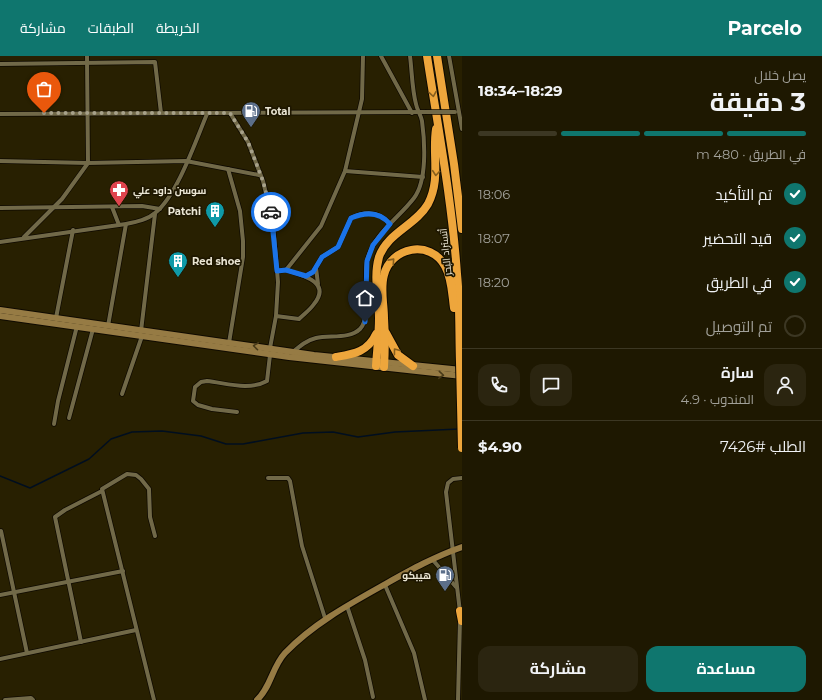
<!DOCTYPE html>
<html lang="ar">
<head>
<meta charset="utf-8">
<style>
	:root { --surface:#1e1801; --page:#2b2510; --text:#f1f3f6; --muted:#a1a099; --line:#3c3723; --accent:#0f766e }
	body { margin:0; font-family:Montserrat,Cairo,sans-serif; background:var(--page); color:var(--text); direction:rtl; height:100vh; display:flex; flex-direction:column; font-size:15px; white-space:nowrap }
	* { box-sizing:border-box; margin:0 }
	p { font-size:13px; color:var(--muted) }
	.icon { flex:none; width:22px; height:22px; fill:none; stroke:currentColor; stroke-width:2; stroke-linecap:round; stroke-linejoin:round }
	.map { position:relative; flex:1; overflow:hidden; direction:ltr }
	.side { display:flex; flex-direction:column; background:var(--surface); width:360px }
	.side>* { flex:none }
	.pin { position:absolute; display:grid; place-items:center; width:34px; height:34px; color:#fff; margin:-41px -17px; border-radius:50% 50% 50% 0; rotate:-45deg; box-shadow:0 0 4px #0007 }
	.pin .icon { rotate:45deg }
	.courier { position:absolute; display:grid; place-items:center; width:40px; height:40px; margin:-20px; border:3px solid #1a73e8; border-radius:50%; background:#fff; color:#222; box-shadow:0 1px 5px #0007 }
	.summary em { font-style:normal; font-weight:700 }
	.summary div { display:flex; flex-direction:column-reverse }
	.summary { display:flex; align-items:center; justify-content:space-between; height:68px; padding:0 16px }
	h1 { font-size:26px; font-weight:700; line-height:30px }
	.bar { display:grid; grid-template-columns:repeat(4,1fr); gap:6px 4px; align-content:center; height:48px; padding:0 16px }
	.bar i { height:5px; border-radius:3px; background:var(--line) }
	.bar .selected { background:var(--accent) }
	.bar p { grid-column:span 4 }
	.line { display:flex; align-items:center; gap:10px; padding:0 16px; border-top:1px solid var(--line) }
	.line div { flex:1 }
	.round { display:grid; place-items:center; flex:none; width:42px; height:42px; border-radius:12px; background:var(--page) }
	ol { padding:0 16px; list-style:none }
	li { display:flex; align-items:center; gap:12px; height:44px }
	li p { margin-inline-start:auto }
	li .icon { padding:4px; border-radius:50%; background:var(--accent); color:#fff; stroke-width:4 }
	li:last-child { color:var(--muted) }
	li i { width:22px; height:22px; border:2px solid var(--line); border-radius:50% }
	.cta { display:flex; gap:8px; margin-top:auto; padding:8px 16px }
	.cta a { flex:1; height:46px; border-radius:12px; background:var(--accent); color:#fff; font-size:16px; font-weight:700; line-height:46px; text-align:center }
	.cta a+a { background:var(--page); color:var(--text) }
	header { display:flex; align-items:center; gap:24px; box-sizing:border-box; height:56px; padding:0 20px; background:var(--accent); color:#fff }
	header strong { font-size:19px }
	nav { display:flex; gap:22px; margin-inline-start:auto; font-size:14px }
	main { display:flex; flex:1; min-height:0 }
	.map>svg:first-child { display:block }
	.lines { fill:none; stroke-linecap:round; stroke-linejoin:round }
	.stream { stroke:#000e1f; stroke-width:1.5 }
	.minor-casing { stroke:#0f0a00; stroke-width:5.5 }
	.secondary-casing { stroke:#0f0a00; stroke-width:8 }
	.motorway-casing { stroke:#0f0a00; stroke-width:10 }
	.minor { stroke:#716948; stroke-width:4 }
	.secondary { stroke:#967b44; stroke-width:6 }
	.motorway { stroke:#eea63c; stroke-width:8 }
	.minor-bridge-casing { stroke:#0f0a00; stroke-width:5.5; stroke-linecap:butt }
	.motorway-bridge-casing { stroke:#0f0a00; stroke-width:10; stroke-linecap:butt }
	.minor-bridge { stroke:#716948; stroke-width:4 }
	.motorway-bridge { stroke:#eea63c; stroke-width:8 }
	.oneway { stroke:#865e1e }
	.oneway2 { stroke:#483a18 }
	.done { stroke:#a7a18a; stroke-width:4; stroke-dasharray:0 7.2 }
	.route { stroke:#1a73e8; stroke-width:5 }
	.labels { text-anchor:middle; stroke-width:3.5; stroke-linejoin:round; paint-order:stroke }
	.poi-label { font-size:10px; font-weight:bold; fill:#ebe6d4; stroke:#1e1700; text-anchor:start }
	.street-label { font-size:10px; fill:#ebe6d4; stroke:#1e1700 }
</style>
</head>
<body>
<header>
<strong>Parcelo</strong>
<nav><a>الخريطة</a><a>الطبقات</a><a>مشاركة</a></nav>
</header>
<main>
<section class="side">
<div class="summary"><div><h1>3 دقيقة</h1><p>يصل خلال</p></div><em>18:29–18:34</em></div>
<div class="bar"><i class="selected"></i><i class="selected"></i><i class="selected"></i><i></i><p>في الطريق · 480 m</p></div>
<ol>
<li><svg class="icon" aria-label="check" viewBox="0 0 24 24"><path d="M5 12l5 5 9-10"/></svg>تم التأكيد<p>18:06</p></li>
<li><svg class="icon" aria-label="check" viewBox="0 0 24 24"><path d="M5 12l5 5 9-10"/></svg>قيد التحضير<p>18:07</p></li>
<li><svg class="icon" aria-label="check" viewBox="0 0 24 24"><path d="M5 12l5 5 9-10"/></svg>في الطريق<p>18:20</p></li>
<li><i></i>تم التوصيل</li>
</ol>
<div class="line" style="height:72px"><a class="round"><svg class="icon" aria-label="person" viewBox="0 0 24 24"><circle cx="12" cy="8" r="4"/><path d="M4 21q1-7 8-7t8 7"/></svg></a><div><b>سارة</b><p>المندوب · 4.9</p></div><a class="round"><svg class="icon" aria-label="chat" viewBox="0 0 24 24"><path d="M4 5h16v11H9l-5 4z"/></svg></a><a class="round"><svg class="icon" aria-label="phone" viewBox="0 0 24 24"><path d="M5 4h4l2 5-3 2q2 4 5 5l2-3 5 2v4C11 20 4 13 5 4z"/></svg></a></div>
<div class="line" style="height:52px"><div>الطلب #7426</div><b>$4.90</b></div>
<div class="cta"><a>مساعدة</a><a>مشاركة</a></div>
</section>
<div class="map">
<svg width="462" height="644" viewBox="0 0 462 644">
	<rect width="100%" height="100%" fill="#282001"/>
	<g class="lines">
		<polyline class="stream" points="0,420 30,432 89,403 111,383 132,376 162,375 201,380 226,388 243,388 303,377 333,376 358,381 395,376 459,373"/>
		<g class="minor-casing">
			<g id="minor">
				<polyline points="381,0 412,57"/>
				<polyline points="449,0 462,73"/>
				<polyline points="0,8 155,6 161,57"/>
				<polyline points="230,57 248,86 263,125 273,167 278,226 276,260 270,292"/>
				<polyline points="0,58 425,56"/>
				<polyline points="0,105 88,107 186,105 259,119"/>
				<polyline points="228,113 240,155 243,185 243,201 229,287"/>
				<polyline points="345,115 423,121"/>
				<polyline points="112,151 119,169"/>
				<polyline points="0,152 142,150 160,153"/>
				<polyline points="24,181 62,143 88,107 87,0"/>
				<path d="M 0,186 L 126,168 C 136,166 147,164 155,157 C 177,140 196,84 207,58"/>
				<polyline points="316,212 318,228"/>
				<polyline points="277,215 286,214 321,170 345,115 362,43 363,0"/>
				<path d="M 306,220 L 313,216 L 322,201 L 338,191 L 351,162 C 365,155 379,155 390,168"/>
				<path d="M 276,260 L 299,263 C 304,258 310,254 314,248 C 332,226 302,219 286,214"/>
				<polyline points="56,262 73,174"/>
				<polyline points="108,270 126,168"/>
				<polyline points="141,275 155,158"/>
				<path d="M 293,296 C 300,290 307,284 316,282 C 330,279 350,283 360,273 C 372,261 363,222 367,205 C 373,178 398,163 414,142 C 427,125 425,87 422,65 C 421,59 417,54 416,48 C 412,33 412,16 410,0"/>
				<polyline points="122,338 142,280"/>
				<path d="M 237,356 L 212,353 L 198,349 L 193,345 L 195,331 L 201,326 L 207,325 C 226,327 249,335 267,325 L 270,299"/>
				<polyline points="69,362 93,273"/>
				<polyline points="54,368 58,345 77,270"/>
				<polyline points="268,422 288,422 290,425 302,490 325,562"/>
				<polyline points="1,475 27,597"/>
				<polyline points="432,503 456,531"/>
				<polyline points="385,529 414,597 425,644"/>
				<polyline points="0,539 123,515"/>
				<polyline points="347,550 365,604 373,641"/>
				<polyline points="460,556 446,436 448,427 453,423 462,422"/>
				<polyline points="81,586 55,461 65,454 102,435"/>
				<polyline points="0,603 136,574"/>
				<polyline points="5,644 31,642 33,644"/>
				<polyline points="154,644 102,433 127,418 136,419 141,423 149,433 150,461 155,480"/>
				<polyline points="458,644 460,564"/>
			</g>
		</g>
		<g class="secondary-casing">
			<g id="secondary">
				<polyline points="0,254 314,299 462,314"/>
				<polyline points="0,260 289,301 462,320"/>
				<path d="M 257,644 C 271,631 272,611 285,597 C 312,569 346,550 380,531 C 407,516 433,501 462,491"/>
			</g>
		</g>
		<g class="motorway-casing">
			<g id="motorway">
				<path d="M 427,0 C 438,72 452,145 457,218 C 460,247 459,277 460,306"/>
				<polyline points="437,0 454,108 462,173"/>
				<polyline points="386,277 398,299 413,310"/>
				<path d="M 336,301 C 353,298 368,296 376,278"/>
				<path d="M 376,310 C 377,294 379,278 379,262 C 379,242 373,221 379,201 C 387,177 416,169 428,148 C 441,123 432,99 436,73"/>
				<path d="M 384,311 C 385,295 385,278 384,262 C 384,248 380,233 384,219 C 391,191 430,183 445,210 C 452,222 452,238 454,252"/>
				<polyline points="460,555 462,565"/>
			</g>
		</g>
		<use href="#minor" class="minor"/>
		<use href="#secondary" class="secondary"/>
		<use href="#motorway" class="motorway"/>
		<g class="minor-bridge-casing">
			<polyline id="minor-bridge" points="425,56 455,56"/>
		</g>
		<g class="motorway-bridge-casing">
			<polyline id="motorway-bridge" points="460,306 462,392"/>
		</g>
		<use href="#minor-bridge" class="minor-bridge"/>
		<use href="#motorway-bridge" class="motorway-bridge"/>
	</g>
	<defs><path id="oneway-chevron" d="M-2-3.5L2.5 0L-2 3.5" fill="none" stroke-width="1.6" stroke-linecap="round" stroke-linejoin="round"/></defs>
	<g class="oneway">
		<use href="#oneway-chevron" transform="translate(433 38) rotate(81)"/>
		<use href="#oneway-chevron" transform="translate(436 117) rotate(95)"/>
		<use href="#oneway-chevron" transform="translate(392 205) rotate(-48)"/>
		<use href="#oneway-chevron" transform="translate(396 295) rotate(-127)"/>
	</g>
	<g class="oneway2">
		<use href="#oneway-chevron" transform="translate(256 290) rotate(-173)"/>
		<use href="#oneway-chevron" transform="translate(441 319) rotate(5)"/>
	</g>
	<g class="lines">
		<polyline class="done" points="44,57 230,57 248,86 263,125 271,156"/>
		<path class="route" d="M 271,156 L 277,215 L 286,214 L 306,220 L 313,216 L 322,201 L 338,191 L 351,162 C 365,156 379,155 390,168 L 373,189 L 367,205 L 365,266"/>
	</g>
	<defs>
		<g id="fuel-pin" transform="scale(1)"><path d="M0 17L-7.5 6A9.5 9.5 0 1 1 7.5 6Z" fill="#5c6f8a" stroke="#1e1700"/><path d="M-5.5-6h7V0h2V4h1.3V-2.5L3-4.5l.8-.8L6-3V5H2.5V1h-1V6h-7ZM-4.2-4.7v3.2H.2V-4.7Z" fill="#fff"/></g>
		<g id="pharmacy-pin" transform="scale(1)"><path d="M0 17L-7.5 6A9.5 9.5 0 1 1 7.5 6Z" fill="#e0444e" stroke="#1e1700"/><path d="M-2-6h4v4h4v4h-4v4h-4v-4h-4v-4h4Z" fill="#fff"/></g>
		<g id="building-pin" transform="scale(1)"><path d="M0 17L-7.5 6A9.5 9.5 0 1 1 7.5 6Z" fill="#0f9aa8" stroke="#1e1700"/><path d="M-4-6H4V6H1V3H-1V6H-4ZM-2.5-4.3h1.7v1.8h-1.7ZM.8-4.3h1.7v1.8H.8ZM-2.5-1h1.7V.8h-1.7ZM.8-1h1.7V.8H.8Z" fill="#fff"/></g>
	</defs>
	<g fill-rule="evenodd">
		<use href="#fuel-pin" x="251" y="55"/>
		<use href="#pharmacy-pin" x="119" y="134"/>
		<use href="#building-pin" x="215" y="155"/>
		<use href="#building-pin" x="178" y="205"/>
		<use href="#fuel-pin" x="445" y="519"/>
	</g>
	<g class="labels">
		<g class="poi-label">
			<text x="265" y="59">Total</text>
			<text x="133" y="138">سوسن داود علي</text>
			<text x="201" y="159" text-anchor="end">Patchi</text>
			<text x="192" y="209">Red shoe</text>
			<text x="431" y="523" text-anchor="end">هيبكو</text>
		</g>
		<g class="street-label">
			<text transform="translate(445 196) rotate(-96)" y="4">أتستراد البحر</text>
		</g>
	</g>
</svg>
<div class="pin" style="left:44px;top:57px;background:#ea580c"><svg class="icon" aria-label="bag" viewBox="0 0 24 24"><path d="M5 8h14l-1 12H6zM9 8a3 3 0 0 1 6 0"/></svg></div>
<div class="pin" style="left:365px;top:266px;background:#1f2937"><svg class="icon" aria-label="home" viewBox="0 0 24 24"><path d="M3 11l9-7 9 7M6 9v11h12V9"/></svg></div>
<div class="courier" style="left:271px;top:156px"><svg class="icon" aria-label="car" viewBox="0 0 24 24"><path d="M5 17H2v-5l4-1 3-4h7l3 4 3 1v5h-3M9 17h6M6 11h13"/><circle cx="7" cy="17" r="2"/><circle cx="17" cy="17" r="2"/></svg></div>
</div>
</main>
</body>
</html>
